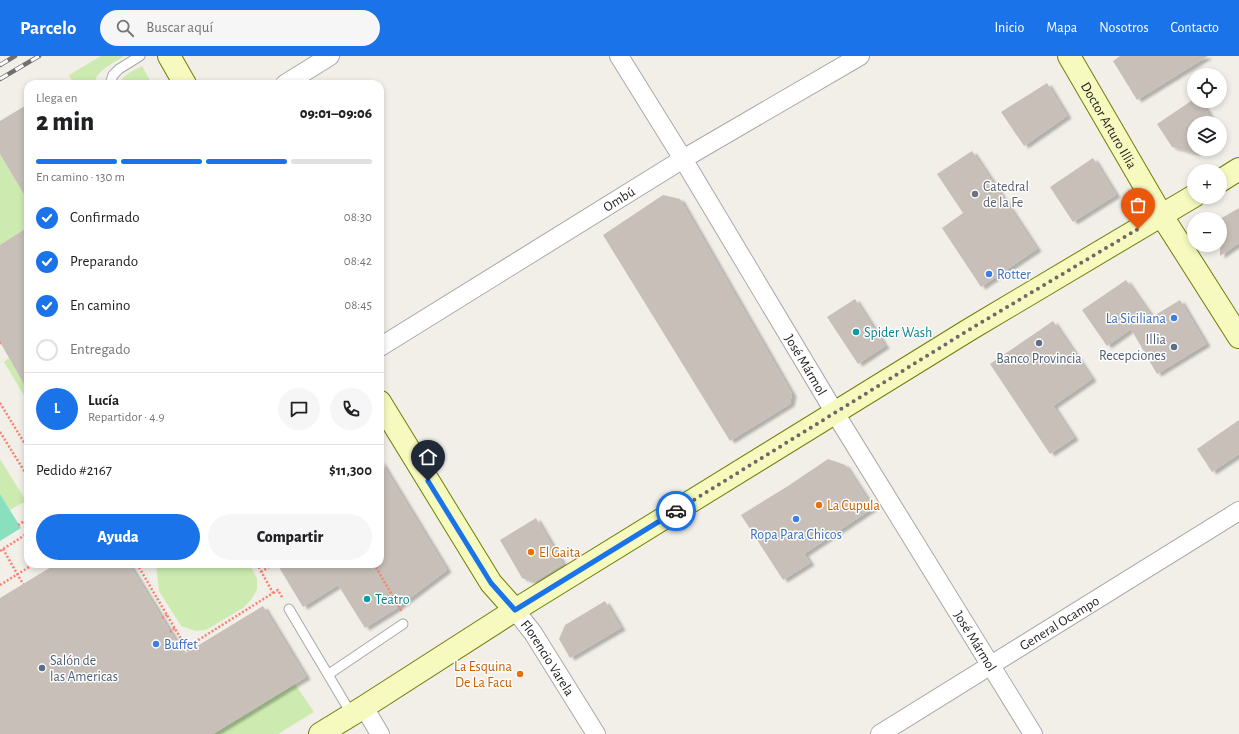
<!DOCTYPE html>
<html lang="es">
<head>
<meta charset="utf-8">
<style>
	:root { --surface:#fff; --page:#f6f6f6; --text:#202124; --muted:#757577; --line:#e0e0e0; --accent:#1a73e8 }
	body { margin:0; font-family:"Alegreya Sans",sans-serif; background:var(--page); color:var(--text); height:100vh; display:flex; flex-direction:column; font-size:15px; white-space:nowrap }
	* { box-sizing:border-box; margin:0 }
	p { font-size:13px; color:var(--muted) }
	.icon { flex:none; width:22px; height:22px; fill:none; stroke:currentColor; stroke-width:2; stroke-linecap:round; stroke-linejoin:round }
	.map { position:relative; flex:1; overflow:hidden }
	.side { position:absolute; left:24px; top:24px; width:360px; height:488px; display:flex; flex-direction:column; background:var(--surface); border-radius:12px; box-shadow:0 2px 6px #0003 }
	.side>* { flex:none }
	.buttons { position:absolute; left:1187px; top:12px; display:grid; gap:8px }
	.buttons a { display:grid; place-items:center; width:40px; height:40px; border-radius:50%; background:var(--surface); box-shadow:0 2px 6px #0003; font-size:20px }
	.pin { position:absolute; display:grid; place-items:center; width:34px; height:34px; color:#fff; margin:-41px -17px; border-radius:50% 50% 50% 0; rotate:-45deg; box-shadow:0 0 4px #0007 }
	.pin .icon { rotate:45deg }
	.courier { position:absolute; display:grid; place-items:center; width:40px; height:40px; margin:-20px; border:3px solid #1a73e8; border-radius:50%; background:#fff; color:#222; box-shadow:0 1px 5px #0007 }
	.summary em { font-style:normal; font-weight:800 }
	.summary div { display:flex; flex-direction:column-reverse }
	.summary { display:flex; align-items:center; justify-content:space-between; height:68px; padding:0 12px }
	h1 { font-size:26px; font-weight:800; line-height:30px }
	.bar { display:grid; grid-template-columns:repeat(4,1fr); gap:6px 4px; align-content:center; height:48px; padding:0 12px }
	.bar i { height:5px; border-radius:3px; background:var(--line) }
	.bar .active { background:var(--accent) }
	.bar p { grid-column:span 4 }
	.line { display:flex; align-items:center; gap:10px; padding:0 12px; border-top:1px solid var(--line) }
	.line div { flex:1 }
	.round { display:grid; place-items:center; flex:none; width:42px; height:42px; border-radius:21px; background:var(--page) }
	ol { padding:0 12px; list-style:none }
	li { display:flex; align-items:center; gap:12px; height:44px }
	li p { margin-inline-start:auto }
	li .icon { padding:4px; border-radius:50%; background:var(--accent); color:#fff; stroke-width:4 }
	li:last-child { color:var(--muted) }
	li i { width:22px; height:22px; border:2px solid var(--line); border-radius:50% }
	.primary-button { display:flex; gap:8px; margin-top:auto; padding:8px 12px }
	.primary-button a { flex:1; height:46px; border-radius:24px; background:var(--accent); color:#fff; font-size:16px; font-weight:800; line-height:46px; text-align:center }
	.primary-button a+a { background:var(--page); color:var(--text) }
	header { display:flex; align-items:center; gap:24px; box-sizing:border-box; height:56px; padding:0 20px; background:var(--accent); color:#fff }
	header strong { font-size:19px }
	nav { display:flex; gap:22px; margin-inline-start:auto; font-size:14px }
	.search { width:280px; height:36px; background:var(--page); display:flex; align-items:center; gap:10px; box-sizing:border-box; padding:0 14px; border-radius:22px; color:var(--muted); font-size:15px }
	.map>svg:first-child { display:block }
	.grass { fill:#cdebb0 }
	.pitch { fill:#88e0be }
	.building { fill:#c7bfb8; filter:url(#shadow) }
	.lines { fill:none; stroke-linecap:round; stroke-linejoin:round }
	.lane-casing { stroke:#a9a9a9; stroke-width:11 }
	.street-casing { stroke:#a9a9a9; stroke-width:20 }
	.secondary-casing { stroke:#707d05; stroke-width:24 }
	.path { stroke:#fa8072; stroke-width:2.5; stroke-dasharray:2 2; stroke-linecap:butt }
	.lane { stroke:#fff; stroke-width:9 }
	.street { stroke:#fff; stroke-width:18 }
	.secondary { stroke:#f7fabf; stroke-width:22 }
	.rail-casing { stroke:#707070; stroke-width:4.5 }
	.rail { stroke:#fff; stroke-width:3; stroke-dasharray:9; stroke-linecap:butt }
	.done { stroke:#6b6a68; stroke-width:4; stroke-dasharray:0 7.2 }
	.route { stroke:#1a73e8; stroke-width:5 }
	.worship-dot { fill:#6b7280; stroke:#fff; stroke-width:1.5 }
	.shop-dot { fill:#3f7fe0; stroke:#fff; stroke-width:1.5 }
	.culture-dot { fill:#0f9aa8; stroke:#fff; stroke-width:1.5 }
	.service-dot { fill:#5c6f8a; stroke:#fff; stroke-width:1.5 }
	.food-dot { fill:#e8710a; stroke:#fff; stroke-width:1.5 }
	.labels { text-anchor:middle; stroke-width:3; stroke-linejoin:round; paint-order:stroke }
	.street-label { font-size:14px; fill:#222; stroke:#fff }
	.worship-label { font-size:14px; fill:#5b616d; stroke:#fff; text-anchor:start }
	.shop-label { font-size:14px; fill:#366cbe; stroke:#fff; text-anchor:start }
	.culture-label { font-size:14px; fill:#0d838f; stroke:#fff; text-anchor:start }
	.service-label { font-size:14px; fill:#4e5e75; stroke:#fff; text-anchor:end }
	.food-label { font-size:14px; fill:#c56008; stroke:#fff; text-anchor:start }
</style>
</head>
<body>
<header>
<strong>Parcelo</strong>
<div class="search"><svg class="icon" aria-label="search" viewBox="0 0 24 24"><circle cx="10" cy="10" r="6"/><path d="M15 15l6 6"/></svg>Buscar aquí</div>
<nav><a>Inicio</a><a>Mapa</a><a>Nosotros</a><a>Contacto</a></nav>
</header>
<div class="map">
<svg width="1239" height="678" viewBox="0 0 1239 678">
	<defs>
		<filter id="shadow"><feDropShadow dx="4.5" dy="2.5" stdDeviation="1" flood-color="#0004"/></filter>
	</defs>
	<rect width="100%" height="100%" fill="#f2efe9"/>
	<g class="grass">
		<path d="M 101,0 L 124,0 C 115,7 95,14 95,28 L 74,28 L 69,19 Z"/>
		<path d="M 142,10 L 152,28 L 120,28 C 123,18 133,15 142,10 Z"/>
		<polygon points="0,98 28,145 28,171 0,189"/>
		<polygon points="9,302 28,333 28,346 4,306"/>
		<polygon points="0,403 26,445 10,454 0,438"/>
		<polygon points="156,508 249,508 257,522 257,534 251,544 243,552 206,574 196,575 181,570 159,535"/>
		<polygon points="295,628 314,656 278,678 213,678"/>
	</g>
	<polygon class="pitch" points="0,438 21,472 0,485"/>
	<g class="building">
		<polygon points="1120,0 1208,0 1137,44 1113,5"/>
		<polygon points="1047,27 1067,60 1024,90 1001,56"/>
		<polygon points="1194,43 1194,45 1201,45 1214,67 1194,67 1194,93 1202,93 1195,97 1172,91 1157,68"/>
		<polygon points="28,48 28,145 0,98 0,65"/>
		<polygon points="972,95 1037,193 981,231 942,172 963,157 937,118"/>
		<polygon points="1093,102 1116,139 1073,166 1050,131"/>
		<polygon points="663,139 680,143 792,338 790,348 730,385 603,179"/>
		<polygon points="1239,152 1239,187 1220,200 1220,163"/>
		<polygon points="28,171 28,335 0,286 0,189"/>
		<polygon points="1126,224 1152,261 1180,244 1206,288 1157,318 1131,273 1107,290 1082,254"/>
		<polygon points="855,243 885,290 858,308 827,261"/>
		<polygon points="1053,265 1092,323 1053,350 1074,382 1050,398 990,308"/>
		<polygon points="1239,364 1239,398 1212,416 1197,393"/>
		<polygon points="828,403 845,409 873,452 804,498 810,507 783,524 741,459 788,430"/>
		<polygon points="380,404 447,514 394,554 365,572 338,529 303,551 277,508 380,508"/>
		<polygon points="536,462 563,508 534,526 522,522 500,484"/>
		<polygon points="56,508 129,508 184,598 263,550 306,621 213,678 0,678 0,542"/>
		<polygon points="605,545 621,572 570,602 559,583 565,569"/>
	</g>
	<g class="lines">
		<g class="lane-casing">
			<g id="lane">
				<polyline points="110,28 113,19 119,13 140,0"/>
				<polyline points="289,553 352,659"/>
				<polyline points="329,618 403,568"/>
			</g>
		</g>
		<g class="street-casing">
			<g id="street">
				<path id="s1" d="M 619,0 L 683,103 L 835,357 L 1033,678"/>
				<polyline points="285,28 330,0"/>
				<path id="s2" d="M 380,291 L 683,103 L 860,0"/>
				<path id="s3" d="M 515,554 L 533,577 L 596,678"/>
				<polyline points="364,651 380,678"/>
				<path id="s4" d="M 880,678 L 1239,455"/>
			</g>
		</g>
		<g class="secondary-casing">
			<g id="secondary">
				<polyline points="169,0 185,28"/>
				<path id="s5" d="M 1069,0 L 1162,160 L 1239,281"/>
				<polyline points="1220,125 1239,113"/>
				<polyline points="380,346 491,527 515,554"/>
				<polyline points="320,678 364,651 515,554 972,272 1194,140"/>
			</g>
		</g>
		<g class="path">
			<polyline points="0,287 1,287"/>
			<polyline points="0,347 28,393"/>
			<polyline points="0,376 28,421"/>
			<polyline points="18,469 28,463"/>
			<polyline points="3,493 23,528"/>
			<polyline points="0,495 28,477"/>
			<polyline points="137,508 184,588 192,588 273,537 257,508"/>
			<polyline points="374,508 402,556"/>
			<polyline points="261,516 274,508"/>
			<polyline points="0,529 34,508"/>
			<polyline points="273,537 278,534 283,543"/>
			<polyline points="162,562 167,559"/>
			<polyline points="170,576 175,572"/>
			<polyline points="179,591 184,588 189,595"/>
		</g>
		<use href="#lane" class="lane"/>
		<use href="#street" class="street"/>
		<use href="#secondary" class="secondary"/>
		<g class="rail-casing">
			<g id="rail">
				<polyline points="0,9 15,0"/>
				<polyline points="0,23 39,0"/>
			</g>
		</g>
		<use href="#rail" class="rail"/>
	</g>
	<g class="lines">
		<polyline class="done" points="676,455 972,272 1138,173"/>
		<polyline class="route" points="428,425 491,527 515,554 676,455"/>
	</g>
	<circle class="worship-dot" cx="975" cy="138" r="4"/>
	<g class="shop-dot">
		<circle cx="989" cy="218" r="4"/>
		<circle cx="1174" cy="262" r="4"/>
		<circle cx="796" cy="463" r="4"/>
		<circle cx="156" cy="588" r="4"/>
	</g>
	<g class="culture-dot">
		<circle cx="856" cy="276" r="4"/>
		<circle cx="367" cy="543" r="4"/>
	</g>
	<g class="service-dot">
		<circle cx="1039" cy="287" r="4"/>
		<circle cx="1174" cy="291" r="4"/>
		<circle cx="42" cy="612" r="4"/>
	</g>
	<g class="food-dot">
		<circle cx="819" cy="449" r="4"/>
		<circle cx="531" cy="496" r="4"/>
		<circle cx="520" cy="618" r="4"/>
	</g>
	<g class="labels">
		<g class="street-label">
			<text dy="5" stroke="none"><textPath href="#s5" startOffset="80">Doctor Arturo Illia</textPath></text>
			<text dy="5" stroke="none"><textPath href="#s2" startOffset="281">Ombú</textPath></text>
			<text dy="5" stroke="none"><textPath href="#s1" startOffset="361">José Mármol</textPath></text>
			<text dy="5" stroke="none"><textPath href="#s4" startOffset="211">General Ocampo</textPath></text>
			<text dy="5" stroke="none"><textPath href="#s1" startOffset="685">José Mármol</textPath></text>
			<text dy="5" stroke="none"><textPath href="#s3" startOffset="58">Florencio Varela</textPath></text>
		</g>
		<g class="worship-label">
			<text x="983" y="135">Catedral<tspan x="983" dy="16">de la Fe</tspan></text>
		</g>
		<g class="shop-label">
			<text x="997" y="223">Rotter</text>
			<text x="1166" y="267" text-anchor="end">La Siciliana</text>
			<text x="796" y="483" text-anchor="middle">Ropa Para Chicos</text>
			<text x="164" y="593">Buffet</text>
		</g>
		<g class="culture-label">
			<text x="864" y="281">Spider Wash</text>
			<text x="375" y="548">Teatro</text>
		</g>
		<g class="service-label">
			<text x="1166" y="288">Illia<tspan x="1166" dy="16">Recepciones</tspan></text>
			<text x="1039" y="307" text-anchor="middle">Banco Provincia</text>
			<text x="50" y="609" text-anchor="start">Salón de<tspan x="50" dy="16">las Americas</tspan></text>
		</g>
		<g class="food-label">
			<text x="827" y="454">La Cupula</text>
			<text x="539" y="501">El Gaita</text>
			<text x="512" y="615" text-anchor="end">La Esquina<tspan x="512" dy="16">De La Facu</tspan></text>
		</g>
	</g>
</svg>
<div class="buttons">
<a><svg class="icon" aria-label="locate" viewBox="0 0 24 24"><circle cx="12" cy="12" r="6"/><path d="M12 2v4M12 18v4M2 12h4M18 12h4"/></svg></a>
<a><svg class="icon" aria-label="layers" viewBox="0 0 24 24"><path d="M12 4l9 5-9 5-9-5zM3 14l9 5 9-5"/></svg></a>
<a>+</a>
<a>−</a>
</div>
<div class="pin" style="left:1138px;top:173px;background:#ea580c"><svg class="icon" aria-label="bag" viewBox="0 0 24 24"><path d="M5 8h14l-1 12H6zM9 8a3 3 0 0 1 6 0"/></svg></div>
<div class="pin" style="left:428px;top:425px;background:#1f2937"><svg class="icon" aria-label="home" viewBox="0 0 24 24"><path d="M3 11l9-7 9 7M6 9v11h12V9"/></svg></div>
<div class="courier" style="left:676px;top:455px"><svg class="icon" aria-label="car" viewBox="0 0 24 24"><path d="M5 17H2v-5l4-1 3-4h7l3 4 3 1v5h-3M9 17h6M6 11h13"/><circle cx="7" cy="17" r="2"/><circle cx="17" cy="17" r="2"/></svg></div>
<section class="side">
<div class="summary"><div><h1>2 min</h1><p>Llega en</p></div><em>09:01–09:06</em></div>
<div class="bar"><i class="active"></i><i class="active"></i><i class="active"></i><i></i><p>En camino · 130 m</p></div>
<ol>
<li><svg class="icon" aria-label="check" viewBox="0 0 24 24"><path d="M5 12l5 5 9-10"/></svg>Confirmado<p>08:30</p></li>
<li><svg class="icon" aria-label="check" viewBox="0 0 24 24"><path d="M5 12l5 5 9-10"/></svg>Preparando<p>08:42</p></li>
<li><svg class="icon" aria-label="check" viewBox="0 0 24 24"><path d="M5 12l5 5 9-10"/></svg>En camino<p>08:45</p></li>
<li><i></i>Entregado</li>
</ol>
<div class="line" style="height:72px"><b class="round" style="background:var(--accent);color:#fff">L</b><div><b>Lucía</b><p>Repartidor · 4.9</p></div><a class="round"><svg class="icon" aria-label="chat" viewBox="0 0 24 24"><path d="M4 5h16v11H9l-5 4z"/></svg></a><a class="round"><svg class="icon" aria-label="phone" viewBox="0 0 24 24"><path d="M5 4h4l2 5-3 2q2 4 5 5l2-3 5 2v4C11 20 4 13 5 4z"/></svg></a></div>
<div class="line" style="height:52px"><div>Pedido #2167</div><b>$11,300</b></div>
<div class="primary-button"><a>Ayuda</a><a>Compartir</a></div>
</section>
</div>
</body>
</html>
